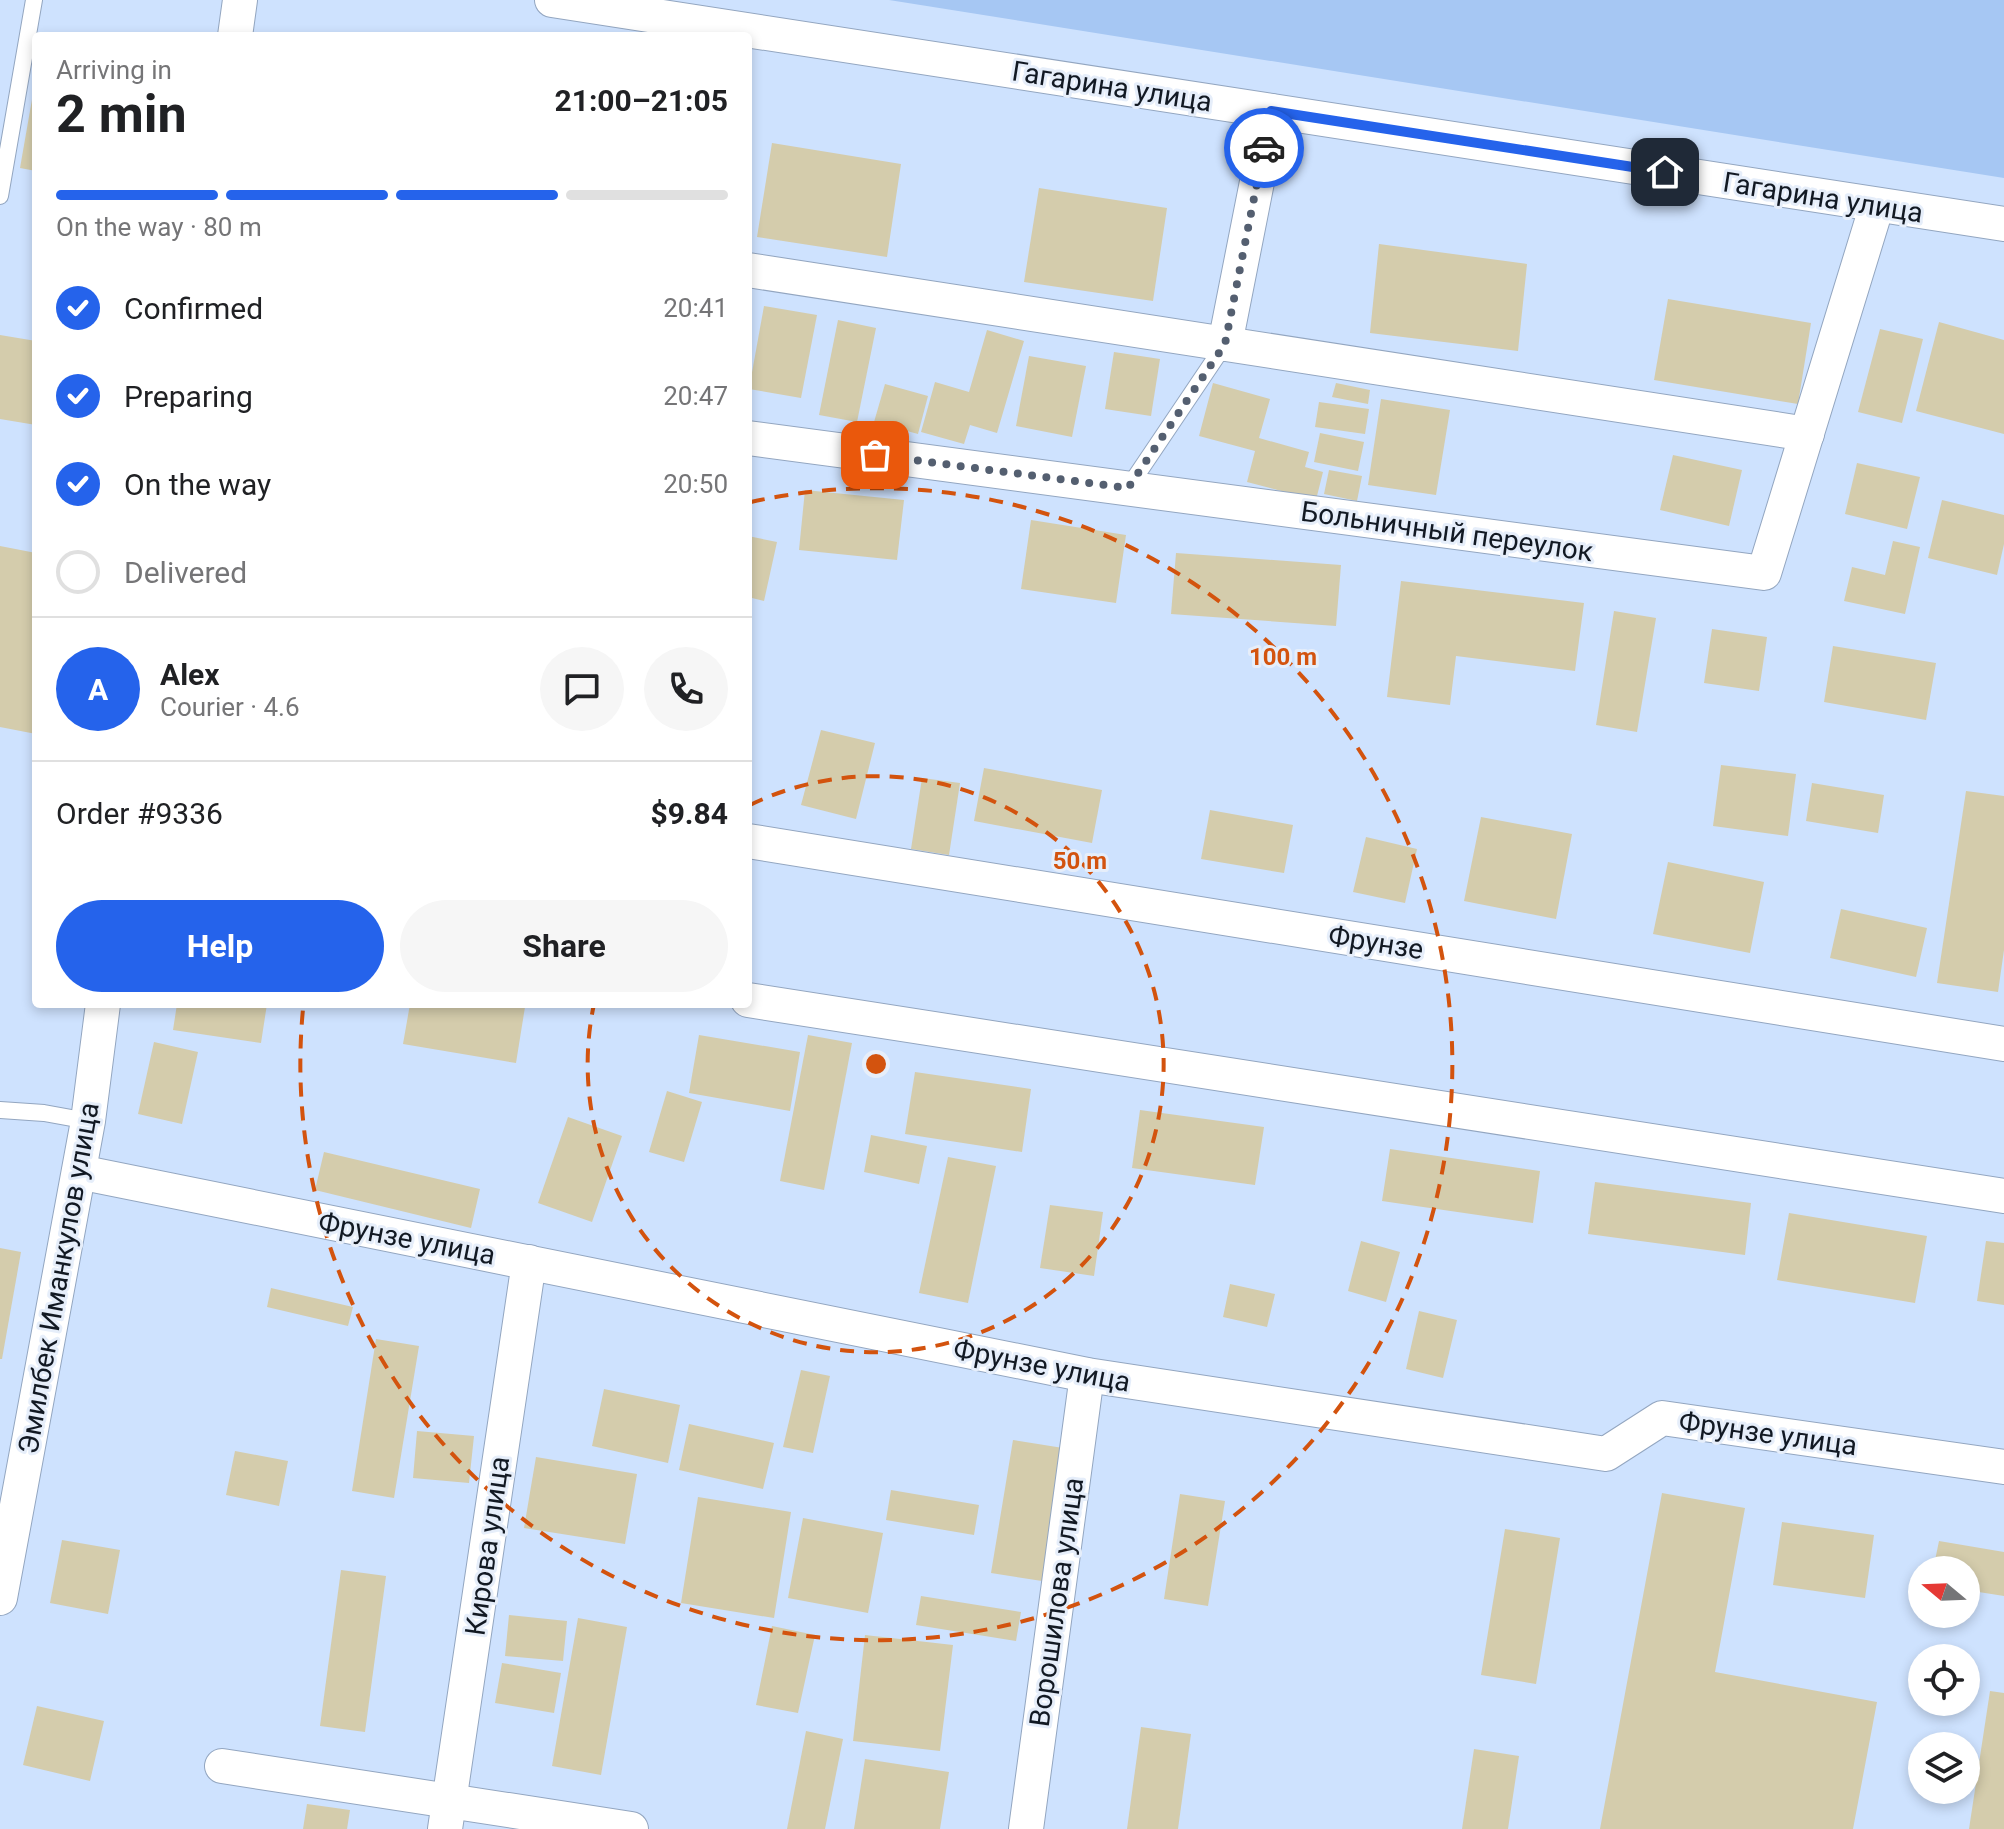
<!DOCTYPE html>
<html lang="en">
<head>
<meta charset="utf-8">
<style>
	:root { --surface:#fff; --page:#f6f6f6; --text:#202124; --muted:#757577; --line:#e0e0e0; --accent:#2563eb }
	body { margin:0; font-family:Roboto,sans-serif; background:var(--page); color:var(--text); height:100vh; display:flex; flex-direction:column; font-size:30px; white-space:nowrap }
	* { box-sizing:border-box; margin:0 }
	p { font-size:26px; color:var(--muted) }
	.icon { flex:none; width:44px; height:44px; fill:none; stroke:currentColor; stroke-width:2; stroke-linecap:round; stroke-linejoin:round }
	.map { position:relative; flex:1; overflow:hidden }
	.details { position:absolute; left:32px; top:32px; width:720px; height:976px; display:flex; flex-direction:column; background:var(--surface); border-radius:8px; box-shadow:0 4px 12px #0003 }
	.details>* { flex:none }
	.needle { width:52px; rotate:289deg }
	.buttons { position:absolute; left:1908px; top:1556px; display:grid; gap:16px }
	.buttons a { display:grid; place-items:center; width:72px; height:72px; border-radius:50%; background:var(--surface); box-shadow:0 4px 12px #0003; font-size:40px }
	.pin { position:absolute; display:grid; place-items:center; width:68px; height:68px; color:#fff; margin:-34px; border-radius:16px; box-shadow:0 4px 12px #0006 }
	.courier { position:absolute; display:grid; place-items:center; width:80px; height:80px; margin:-40px; border:6px solid #2563eb; border-radius:50%; background:#fff; color:#222; box-shadow:0 2px 10px #0007 }
	.head em { font-style:normal; font-weight:700 }
	.head div { display:flex; flex-direction:column-reverse }
	.head { display:flex; align-items:center; justify-content:space-between; height:136px; padding:0 24px }
	h1 { font-size:52px; font-weight:700; line-height:60px }
	.bar { display:grid; grid-template-columns:repeat(4,1fr); gap:12px 8px; align-content:center; height:96px; padding:0 24px }
	.bar i { height:10px; border-radius:6px; background:var(--line) }
	.bar .active { background:var(--accent) }
	.bar p { grid-column:span 4 }
	.line { display:flex; align-items:center; gap:20px; padding:0 24px; border-top:2px solid var(--line) }
	.line div { flex:1 }
	.round { display:grid; place-items:center; flex:none; width:84px; height:84px; border-radius:42px; background:var(--page) }
	ol { padding:0 24px; list-style:none }
	li { display:flex; align-items:center; gap:24px; height:88px }
	li p { margin-inline-start:auto }
	li .icon { padding:8px; border-radius:50%; background:var(--accent); color:#fff; stroke-width:4 }
	li:last-child { color:var(--muted) }
	li i { width:44px; height:44px; border:4px solid var(--line); border-radius:50% }
	.action { display:flex; gap:16px; margin-top:auto; padding:16px 24px }
	.action a { flex:1; height:92px; border-radius:48px; background:var(--accent); color:#fff; font-size:32px; font-weight:700; line-height:92px; text-align:center }
	.action a+a { background:var(--page); color:var(--text) }
	.map>svg:first-child { display:block }
	.green { fill:#a6c7f3 }
	.building { fill:#d4ccac }
	.lines { fill:none; stroke-linecap:round; stroke-linejoin:round }
	.service-casing { stroke:#93a6c0; stroke-width:18 }
	.minor-casing { stroke:#93a6c0; stroke-width:36 }
	.service { stroke:#fff; stroke-width:16 }
	.minor { stroke:#fff; stroke-width:34 }
	.done { stroke:#545f70; stroke-width:8; stroke-dasharray:0 14.4 }
	.route { stroke:#2563eb; stroke-width:10 }
	.ring { fill:none; stroke:#d3530e; stroke-width:4; stroke-dasharray:14 10 }
	.labels { text-anchor:middle; stroke-width:6; stroke-linejoin:round; paint-order:stroke }
	.street-label { font-size:28px; fill:#121923; stroke:#e6eefa }
	.centre { fill:#d3530e; stroke:#e6eefa; stroke-width:4 }
	.ring-label { font-size:24px; text-anchor:middle; font-weight:bold; fill:#d3530e; stroke:#e6eefa; stroke-width:6; stroke-linejoin:round; paint-order:stroke }
</style>
</head>
<body>
<div class="map">
<svg width="2004" height="1829" viewBox="0 0 2004 1829">
	<rect width="100%" height="100%" fill="#cee2fe"/>
	<polygon class="green" points="889,0 2004,0 2004,178"/>
	<g class="building">
		<polygon points="34,88 36,88 36,171 20,168"/>
		<polygon points="772,143 901,164 887,257 757,237"/>
		<polygon points="1039,188 1167,208 1153,301 1024,282"/>
		<polygon points="1379,244 1527,264 1518,351 1370,333"/>
		<polygon points="1668,299 1811,323 1798,404 1654,380"/>
		<polygon points="764,306 817,315 801,398 749,389"/>
		<polygon points="838,320 876,328 857,422 819,415"/>
		<polygon points="1939,322 2004,340 2004,434 1916,411"/>
		<polygon points="1880,329 1923,339 1902,423 1858,412"/>
		<polygon points="987,330 1024,341 997,433 970,425 964,444 921,432 935,382 969,392"/>
		<polygon points="0,335 36,341 36,425 0,419"/>
		<polygon points="1114,352 1160,359 1151,416 1105,409"/>
		<polygon points="1029,356 1086,366 1072,437 1016,426"/>
		<polygon points="1213,383 1270,399 1259,438 1309,452 1305,467 1323,472 1316,500 1247,482 1255,451 1199,436"/>
		<polygon points="1336,383 1370,390 1368,404 1332,397"/>
		<polygon points="885,384 928,396 918,434 874,422"/>
		<polygon points="1381,399 1450,410 1436,495 1368,485"/>
		<polygon points="1319,402 1369,409 1365,434 1315,427"/>
		<polygon points="1320,433 1364,442 1358,471 1314,462"/>
		<polygon points="1673,455 1742,470 1729,526 1660,510"/>
		<polygon points="1857,463 1920,477 1907,529 1845,514"/>
		<polygon points="1329,470 1362,476 1357,501 1324,494"/>
		<polygon points="805,490 904,500 897,560 799,550"/>
		<polygon points="1942,500 2004,515 2004,544 1997,575 1928,558"/>
		<polygon points="1031,520 1126,535 1116,603 1021,589"/>
		<polygon points="748,536 777,542 764,601 748,597"/>
		<polygon points="1893,541 1920,547 1905,614 1844,601 1852,567 1885,575"/>
		<polygon points="0,546 36,553 36,734 0,727"/>
		<polygon points="1176,553 1341,565 1336,626 1171,614"/>
		<polygon points="1401,581 1584,603 1575,671 1456,656 1450,705 1387,697"/>
		<polygon points="1614,611 1656,618 1637,732 1596,725"/>
		<polygon points="1712,629 1767,637 1759,691 1704,683"/>
		<polygon points="1833,646 1936,663 1926,720 1824,702"/>
		<polygon points="821,730 875,743 856,819 801,805"/>
		<polygon points="1721,765 1796,774 1788,836 1713,826"/>
		<polygon points="984,768 1102,790 1092,843 974,821"/>
		<polygon points="922,778 960,783 949,855 911,849"/>
		<polygon points="1812,783 1884,795 1878,833 1806,821"/>
		<polygon points="1966,791 2004,796 2004,950 1998,992 1937,983"/>
		<polygon points="1210,810 1293,825 1284,873 1201,859"/>
		<polygon points="1481,817 1572,834 1556,919 1464,901"/>
		<polygon points="1366,837 1417,849 1405,903 1353,892"/>
		<polygon points="1668,862 1764,882 1750,953 1653,934"/>
		<polygon points="1841,909 1927,928 1916,977 1830,958"/>
		<polygon points="177,1004 267,1004 261,1043 173,1030"/>
		<polygon points="410,1004 504,1004 525,1007 516,1063 403,1044"/>
		<polygon points="699,1035 800,1052 790,1111 689,1093"/>
		<polygon points="808,1035 852,1043 824,1190 780,1181"/>
		<polygon points="154,1042 198,1052 182,1124 138,1114"/>
		<polygon points="915,1072 1031,1089 1022,1152 905,1134"/>
		<polygon points="667,1091 702,1102 684,1162 649,1152"/>
		<polygon points="1140,1110 1264,1127 1255,1185 1132,1168"/>
		<polygon points="568,1117 622,1136 592,1222 538,1203"/>
		<polygon points="871,1135 927,1146 919,1184 864,1172"/>
		<polygon points="1390,1149 1540,1171 1533,1223 1382,1201"/>
		<polygon points="324,1152 480,1189 471,1228 315,1190"/>
		<polygon points="948,1157 996,1166 968,1303 919,1293"/>
		<polygon points="1595,1182 1751,1203 1745,1255 1588,1234"/>
		<polygon points="1050,1205 1103,1212 1094,1276 1040,1268"/>
		<polygon points="1789,1213 1927,1236 1915,1303 1777,1280"/>
		<polygon points="1361,1241 1400,1252 1386,1302 1348,1291"/>
		<polygon points="1986,1241 2004,1243 2004,1305 1977,1301"/>
		<polygon points="0,1248 21,1252 2,1359 0,1359"/>
		<polygon points="1230,1284 1275,1294 1267,1327 1223,1317"/>
		<polygon points="271,1288 353,1307 348,1326 267,1307"/>
		<polygon points="1419,1311 1457,1320 1443,1378 1406,1369"/>
		<polygon points="376,1339 419,1346 394,1498 352,1491"/>
		<polygon points="801,1370 830,1376 813,1453 783,1447"/>
		<polygon points="604,1389 680,1405 668,1463 592,1446"/>
		<polygon points="689,1424 774,1443 763,1489 679,1470"/>
		<polygon points="417,1431 474,1436 469,1483 413,1478"/>
		<polygon points="1013,1440 1063,1448 1042,1581 991,1573"/>
		<polygon points="235,1451 288,1461 279,1506 226,1495"/>
		<polygon points="536,1457 637,1474 625,1544 524,1528"/>
		<polygon points="891,1490 979,1505 974,1535 886,1520"/>
		<polygon points="1662,1493 1745,1508 1715,1672 1877,1702 1853,1829 1600,1829"/>
		<polygon points="1180,1494 1225,1501 1208,1606 1164,1599"/>
		<polygon points="698,1497 791,1512 774,1618 681,1603"/>
		<polygon points="803,1518 883,1533 868,1613 788,1598"/>
		<polygon points="1782,1522 1874,1535 1865,1598 1773,1585"/>
		<polygon points="1505,1529 1560,1538 1536,1684 1481,1675"/>
		<polygon points="62,1540 120,1550 108,1614 50,1603"/>
		<polygon points="1939,1541 2004,1552 2004,1596 1966,1590 1966,1570 1933,1570"/>
		<polygon points="341,1570 386,1576 365,1732 320,1726"/>
		<polygon points="921,1596 1021,1612 1016,1641 916,1625"/>
		<polygon points="509,1615 567,1621 563,1661 505,1656"/>
		<polygon points="578,1618 627,1627 601,1775 552,1766"/>
		<polygon points="772,1626 815,1635 798,1713 756,1705"/>
		<polygon points="865,1635 953,1645 940,1751 853,1741"/>
		<polygon points="502,1663 561,1673 554,1713 495,1703"/>
		<polygon points="1990,1691 2004,1693 2004,1829 1969,1829"/>
		<polygon points="37,1706 104,1721 90,1781 23,1765"/>
		<polygon points="1141,1727 1191,1734 1178,1829 1127,1829"/>
		<polygon points="806,1731 843,1739 825,1829 787,1829"/>
		<polygon points="1474,1749 1519,1756 1508,1829 1462,1829"/>
		<polygon points="865,1759 949,1772 940,1829 854,1829"/>
		<polygon points="307,1804 350,1810 347,1829 303,1829"/>
	</g>
	<g class="lines">
		<g class="service-casing">
			<g id="service">
				<polyline points="0,196 34,0"/>
				<polyline points="1128,488 1225,344"/>
				<polyline points="0,1110 44,1113 88,1121"/>
			</g>
		</g>
		<g class="minor-casing">
			<g id="minor">
				<polyline points="552,0 2004,224"/>
				<polyline points="235,36 240,0"/>
				<polyline points="748,270 1807,434"/>
				<polyline points="1225,344 1271,111"/>
				<polyline points="748,438 1764,573 1877,205"/>
				<polyline points="748,841 2004,1044"/>
				<polyline points="748,1000 2004,1196"/>
				<polyline points="79,1172 1087,1375 1606,1454 1662,1418 2004,1467"/>
				<polyline points="0,1598 88,1121 103,1004"/>
				<polyline points="222,1766 631,1829"/>
				<polyline points="445,1829 529,1262"/>
				<polyline points="1026,1829 1087,1375"/>
			</g>
		</g>
		<use href="#service" class="service"/>
		<use href="#minor" class="minor"/>
	</g>
	<g class="lines">
		<polyline class="done" points="875,455 1128,488 1225,344 1264,148"/>
		<polyline class="route" points="1264,148 1271,111 1665,172"/>
	</g>
	<g class="ring">
		<path d="M750 805A288 288 0 1 1 594 1004"/>
		<path d="M751 502A576 576 0 1 1 303 1009"/>
	</g>
	<g class="labels">
		<g class="street-label">
			<text transform="translate(1112 86) rotate(9)" y="10">Гагарина улица</text>
			<text transform="translate(1823 197) rotate(9)" y="10">Гагарина улица</text>
			<text transform="translate(1447 531) rotate(8)" y="10">Больничный переулок</text>
			<text transform="translate(1376 942) rotate(9)" y="10">Фрунзе</text>
			<text transform="translate(407 1238) rotate(11)" y="10">Фрунзе улица</text>
			<text transform="translate(58 1278) rotate(-80)" y="10">Эмилбек Иманкулов улица</text>
			<text transform="translate(1042 1365) rotate(11)" y="10">Фрунзе улица</text>
			<text transform="translate(1768 1433) rotate(8)" y="10">Фрунзе улица</text>
			<text transform="translate(487 1546) rotate(-82)" y="10">Кирова улица</text>
			<text transform="translate(1056 1602) rotate(-82)" y="10">Ворошилова улица</text>
		</g>
	</g>
	<circle cx="876" cy="1064" r="12" class="centre"/>
	<g class="ring-label">
		<text x="1283" y="665">100 m</text>
		<text x="1080" y="869">50 m</text>
	</g>
</svg>
<div class="buttons">
<a><svg class="needle" viewBox="-14 -14 28 28"><path d="M0-13l5 13h-10z" fill="#e53935"/><path d="M0 13l5-13h-10z" fill="#757577"/></svg></a>
<a><svg class="icon" aria-label="locate" viewBox="0 0 24 24"><circle cx="12" cy="12" r="6"/><path d="M12 2v4M12 18v4M2 12h4M18 12h4"/></svg></a>
<a><svg class="icon" aria-label="layers" viewBox="0 0 24 24"><path d="M12 4l9 5-9 5-9-5zM3 14l9 5 9-5"/></svg></a>
</div>
<div class="pin" style="left:875px;top:455px;background:#ea580c"><svg class="icon" aria-label="bag" viewBox="0 0 24 24"><path d="M5 8h14l-1 12H6zM9 8a3 3 0 0 1 6 0"/></svg></div>
<div class="pin" style="left:1665px;top:172px;background:#1f2937"><svg class="icon" aria-label="home" viewBox="0 0 24 24"><path d="M3 11l9-7 9 7M6 9v11h12V9"/></svg></div>
<div class="courier" style="left:1264px;top:148px"><svg class="icon" aria-label="car" viewBox="0 0 24 24"><path d="M5 17H2v-5l4-1 3-4h7l3 4 3 1v5h-3M9 17h6M6 11h13"/><circle cx="7" cy="17" r="2"/><circle cx="17" cy="17" r="2"/></svg></div>
<section class="details">
<div class="head"><div><h1>2 min</h1><p>Arriving in</p></div><em>21:00–21:05</em></div>
<div class="bar"><i class="active"></i><i class="active"></i><i class="active"></i><i></i><p>On the way · 80 m</p></div>
<ol>
<li><svg class="icon" aria-label="check" viewBox="0 0 24 24"><path d="M5 12l5 5 9-10"/></svg>Confirmed<p>20:41</p></li>
<li><svg class="icon" aria-label="check" viewBox="0 0 24 24"><path d="M5 12l5 5 9-10"/></svg>Preparing<p>20:47</p></li>
<li><svg class="icon" aria-label="check" viewBox="0 0 24 24"><path d="M5 12l5 5 9-10"/></svg>On the way<p>20:50</p></li>
<li><i></i>Delivered</li>
</ol>
<div class="line" style="height:144px"><b class="round" style="background:var(--accent);color:#fff">A</b><div><b>Alex</b><p>Courier · 4.6</p></div><a class="round"><svg class="icon" aria-label="chat" viewBox="0 0 24 24"><path d="M4 5h16v11H9l-5 4z"/></svg></a><a class="round"><svg class="icon" aria-label="phone" viewBox="0 0 24 24"><path d="M5 4h4l2 5-3 2q2 4 5 5l2-3 5 2v4C11 20 4 13 5 4z"/></svg></a></div>
<div class="line" style="height:104px"><div>Order #9336</div><b>$9.84</b></div>
<div class="action"><a>Help</a><a>Share</a></div>
</section>
</div>
</body>
</html>
